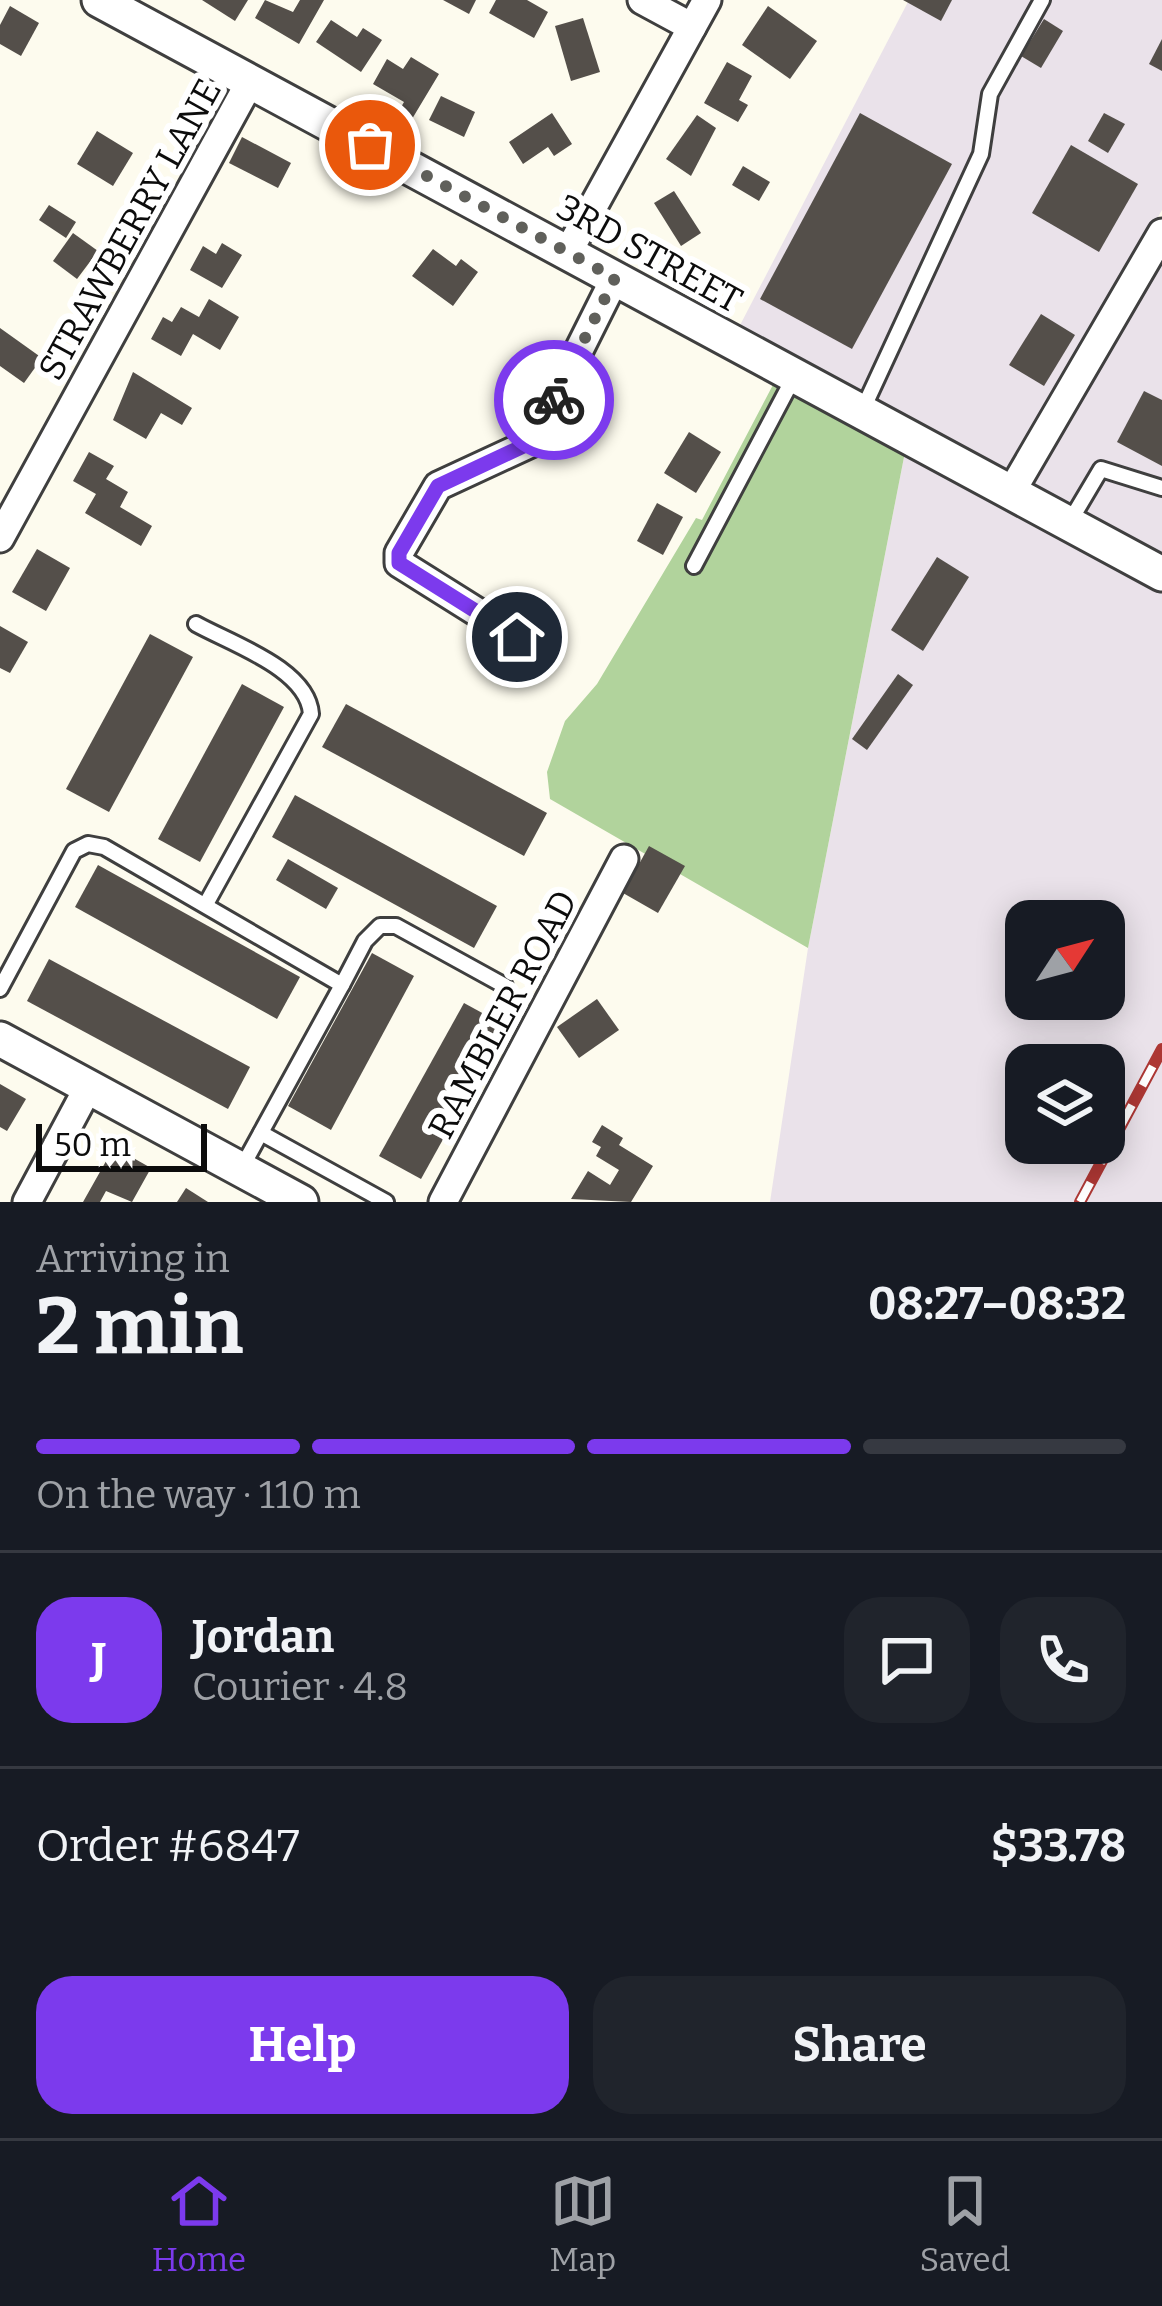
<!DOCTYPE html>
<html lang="en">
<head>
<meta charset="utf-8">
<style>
	:root { --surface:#171b24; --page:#20242c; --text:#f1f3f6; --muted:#9ea1a6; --line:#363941; --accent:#7c3aed }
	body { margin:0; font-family:Bitter,serif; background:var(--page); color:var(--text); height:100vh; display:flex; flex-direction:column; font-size:45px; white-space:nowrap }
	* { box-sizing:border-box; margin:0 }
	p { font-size:39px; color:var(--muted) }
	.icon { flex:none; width:66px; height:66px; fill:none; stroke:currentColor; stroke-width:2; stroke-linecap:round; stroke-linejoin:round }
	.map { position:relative; height:1202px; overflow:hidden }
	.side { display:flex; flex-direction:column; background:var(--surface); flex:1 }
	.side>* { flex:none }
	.needle { width:78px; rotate:54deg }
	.tools { position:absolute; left:1005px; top:900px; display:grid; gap:24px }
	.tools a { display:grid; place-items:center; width:120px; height:120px; border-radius:24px; background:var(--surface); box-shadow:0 6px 30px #0003; font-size:60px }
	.scale { position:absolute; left:36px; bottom:30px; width:171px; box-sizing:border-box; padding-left:12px; border:6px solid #0c0c0c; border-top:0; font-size:33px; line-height:42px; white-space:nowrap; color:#0c0c0c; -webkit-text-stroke:9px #fff; paint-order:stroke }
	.pin { position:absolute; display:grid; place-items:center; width:102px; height:102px; color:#fff; margin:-51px; border:6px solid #fff; border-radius:50%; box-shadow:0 3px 12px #0007 }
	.courier { position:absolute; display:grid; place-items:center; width:120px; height:120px; margin:-60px; border:9px solid #7c3aed; border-radius:50%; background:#fff; color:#222; box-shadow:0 3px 15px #0007 }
	.overview em { font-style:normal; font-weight:700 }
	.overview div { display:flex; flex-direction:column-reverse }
	.overview { display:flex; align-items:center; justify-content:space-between; height:204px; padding:0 36px }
	h1 { font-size:78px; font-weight:700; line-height:90px }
	.bar { display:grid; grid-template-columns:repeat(4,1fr); gap:18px 12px; align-content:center; height:144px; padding:0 36px }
	.bar i { height:15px; border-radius:9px; background:var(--line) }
	.bar .active { background:var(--accent) }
	.bar p { grid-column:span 4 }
	.line { display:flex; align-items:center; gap:30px; padding:0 36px; border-top:3px solid var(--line) }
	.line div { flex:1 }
	.round { display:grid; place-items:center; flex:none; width:126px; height:126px; border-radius:36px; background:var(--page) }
	.primary-button { display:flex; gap:24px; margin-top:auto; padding:24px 36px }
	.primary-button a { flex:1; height:138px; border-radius:36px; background:var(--accent); color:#fff; font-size:48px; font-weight:700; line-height:138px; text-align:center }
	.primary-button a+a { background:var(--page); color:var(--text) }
	.menu { display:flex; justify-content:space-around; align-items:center; height:168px; border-top:3px solid var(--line); background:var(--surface); font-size:33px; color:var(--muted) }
	.menu a { display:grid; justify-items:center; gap:6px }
	.menu .active { color:var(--accent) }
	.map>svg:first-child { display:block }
	.industrial { fill:#eae2ea; fill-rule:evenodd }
	.forest { fill:#b1d39c }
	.building { fill:#544f4a }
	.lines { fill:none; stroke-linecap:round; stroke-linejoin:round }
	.service-casing { stroke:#3f3f3f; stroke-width:20 }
	.minor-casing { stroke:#3f3f3f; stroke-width:33 }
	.tertiary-casing { stroke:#3f3f3f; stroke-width:39 }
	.service { stroke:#fff; stroke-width:14 }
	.minor { stroke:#fff; stroke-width:27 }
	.tertiary { stroke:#fff; stroke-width:33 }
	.rail-casing { stroke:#ad3734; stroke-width:12 }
	.rail { stroke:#fff; stroke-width:8; stroke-dasharray:22; stroke-linecap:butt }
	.done { stroke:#60605b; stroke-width:12; stroke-dasharray:0 21.6 }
	.route { stroke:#7c3aed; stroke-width:15 }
	.labels { text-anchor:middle; stroke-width:12; stroke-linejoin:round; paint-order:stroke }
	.street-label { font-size:36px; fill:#0c0c0c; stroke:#fff }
</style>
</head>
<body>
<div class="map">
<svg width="1162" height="1202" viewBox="0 0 1162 1202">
	<rect width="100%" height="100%" fill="#fdfbee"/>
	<g class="industrial">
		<polygon points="909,0 1162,0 1162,210 1006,477 737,331"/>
		<polygon points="1162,257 1162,559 1027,488"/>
		<path d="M 905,452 L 1162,589 L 1162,1202 L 770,1202 L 808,948 ZM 1026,921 L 1104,921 L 1104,999 L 1026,999 ZM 1026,1065 L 1104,1065 L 1104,1143 L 1026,1143 Z"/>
	</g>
	<polygon class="forest" points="775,381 905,452 808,948 550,799 547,772 565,721 597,684 696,518 702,520"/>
	<g class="building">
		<polygon points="202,0 248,0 235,21"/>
		<polygon points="265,0 293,12 300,0 324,0 299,44 255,18"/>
		<polygon points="443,0 476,0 469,14"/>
		<polygon points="496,0 527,0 548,12 534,38 489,13"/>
		<polygon points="903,0 952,0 941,21"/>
		<polygon points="10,6 39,23 21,56 0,44 0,25"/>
		<polygon points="768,6 817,41 790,79 742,45"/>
		<polygon points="583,18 600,72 571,81 555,26"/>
		<polygon points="1044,19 1063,31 1041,68 1021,56"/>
		<polygon points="331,20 357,37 363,28 382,40 361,72 316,42"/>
		<polygon points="1162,39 1162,71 1149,64"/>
		<polygon points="411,57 439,74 409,124 396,116 404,102 373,84 387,59 403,69"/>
		<polygon points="727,62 752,76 739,100 748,105 738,122 704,103"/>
		<polygon points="441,96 475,112 464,137 429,120"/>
		<polygon points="552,113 572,144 554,156 548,147 523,164 509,142"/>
		<polygon points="860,113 952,164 852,349 760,299"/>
		<polygon points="1104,113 1125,124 1108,153 1088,141"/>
		<polygon points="697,115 716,128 691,176 666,159"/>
		<polygon points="97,131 133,153 113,186 77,164"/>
		<polygon points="242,137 291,163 278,188 229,163"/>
		<polygon points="1071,145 1138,184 1099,252 1032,213"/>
		<polygon points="743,166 770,182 759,201 732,185"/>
		<polygon points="674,191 701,233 681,246 654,203"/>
		<polygon points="49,205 76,222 66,238 39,220"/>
		<polygon points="73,233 98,251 77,279 53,261"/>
		<polygon points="222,243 242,255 222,288 190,270 203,246 216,254"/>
		<polygon points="433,249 456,266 461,259 478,272 453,306 412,276"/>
		<polygon points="209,299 239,317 220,350 193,334 181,356 151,339 163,317 172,322 181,307 199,317"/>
		<polygon points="1041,314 1075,335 1044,386 1009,365"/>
		<polygon points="0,328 42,358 24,383 0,366"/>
		<polygon points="133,372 192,408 182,425 161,413 146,439 113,420"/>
		<polygon points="1144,391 1162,400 1162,466 1117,442"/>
		<polygon points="689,432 721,452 696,493 664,473"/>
		<polygon points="89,452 114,466 106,479 128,492 120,507 152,526 141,546 85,513 96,494 73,481"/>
		<polygon points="657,503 683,517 663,555 637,541"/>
		<polygon points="37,549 70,568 46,611 12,592"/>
		<polygon points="937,557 969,577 923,651 891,630"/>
		<polygon points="0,626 28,642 10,673 0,668"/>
		<polygon points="150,634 193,657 109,812 66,789"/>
		<polygon points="898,674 913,685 867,750 852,739"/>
		<polygon points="242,684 284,707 200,862 158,839"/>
		<polygon points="346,704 547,813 524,856 322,747"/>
		<polygon points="295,795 497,906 474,948 272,837"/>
		<polygon points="649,846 685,866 658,913 623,893"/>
		<polygon points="288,859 338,888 326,909 276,880"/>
		<polygon points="98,865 300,977 277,1019 75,907"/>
		<polygon points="372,953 414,976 331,1130 288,1106"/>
		<polygon points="49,959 250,1067 228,1109 27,1001"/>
		<polygon points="597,999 619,1030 579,1058 557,1027"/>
		<polygon points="464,1003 506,1026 421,1179 379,1156"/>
		<polygon points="0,1084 26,1099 7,1131 0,1127"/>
		<polygon points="602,1125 623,1138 619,1145 653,1166 631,1202 571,1199 588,1171 610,1185 619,1170 596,1156 601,1147 592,1142"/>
		<polygon points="114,1147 151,1168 132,1202 106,1191 100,1202 83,1202"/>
		<polygon points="186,1188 208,1202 177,1202"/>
	</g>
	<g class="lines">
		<g class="service-casing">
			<g id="service">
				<polyline points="863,409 981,154 990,94 1042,0"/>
				<polyline points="1069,523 1101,469 1162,488"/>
				<polyline points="694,566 794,377"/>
				<path d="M 196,624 C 232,644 308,669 311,714 L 206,904"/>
				<polyline points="342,985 365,941 380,926 396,926 505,986"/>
				<polyline points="0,989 74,851 88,844 104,847 342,985 241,1169"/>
				<polyline points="261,1133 386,1202"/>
			</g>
		</g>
		<g class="minor-casing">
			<g id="minor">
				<polyline points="642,0 692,27"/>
				<polyline points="568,252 707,0"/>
				<polyline points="1010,494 1162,233"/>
				<polyline points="0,538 251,80"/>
				<polyline points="517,637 399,563 399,553 438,486 533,442 615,278"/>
				<polyline points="27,1202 89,1086"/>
				<polyline points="443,1202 624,859"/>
			</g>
		</g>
		<g class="tertiary-casing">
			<g id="tertiary">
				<polyline points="99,0 1162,574"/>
				<polyline points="0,1039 301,1202"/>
			</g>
		</g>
		<use href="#service" class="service"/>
		<use href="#minor" class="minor"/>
		<use href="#tertiary" class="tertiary"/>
		<g class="rail-casing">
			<polyline id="rail" points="1080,1202 1162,1049"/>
		</g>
		<use href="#rail" class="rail"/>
	</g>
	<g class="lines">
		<polyline class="done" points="370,145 615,278 554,400"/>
		<polyline class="route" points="517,637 399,563 399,553 438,486 532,442 554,400"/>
	</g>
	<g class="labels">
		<g class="street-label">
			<text transform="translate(129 229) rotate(-61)" y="13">STRAWBERRY LANE</text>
			<text transform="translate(650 253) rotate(29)" y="13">3RD STREET</text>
			<text transform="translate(502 1014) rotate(-62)" y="13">RAMBLER ROAD</text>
		</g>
	</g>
</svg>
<div class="tools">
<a><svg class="needle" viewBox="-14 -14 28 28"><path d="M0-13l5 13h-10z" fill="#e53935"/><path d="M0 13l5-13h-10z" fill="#9ea1a6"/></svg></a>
<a><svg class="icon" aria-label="layers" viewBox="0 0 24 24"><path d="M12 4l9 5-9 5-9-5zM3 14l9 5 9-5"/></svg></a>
</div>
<div class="scale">50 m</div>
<div class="pin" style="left:370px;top:145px;background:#ea580c"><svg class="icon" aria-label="bag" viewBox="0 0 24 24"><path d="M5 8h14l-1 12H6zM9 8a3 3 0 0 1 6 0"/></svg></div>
<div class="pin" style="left:517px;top:637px;background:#1f2937"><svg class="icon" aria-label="home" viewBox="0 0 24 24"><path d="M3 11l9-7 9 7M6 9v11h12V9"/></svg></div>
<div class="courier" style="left:554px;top:400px"><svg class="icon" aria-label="bike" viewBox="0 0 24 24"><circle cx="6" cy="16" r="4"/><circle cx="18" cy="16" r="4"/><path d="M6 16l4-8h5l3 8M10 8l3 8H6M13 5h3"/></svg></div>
</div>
<section class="side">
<div class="overview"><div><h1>2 min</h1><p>Arriving in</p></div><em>08:27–08:32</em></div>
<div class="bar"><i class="active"></i><i class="active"></i><i class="active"></i><i></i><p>On the way · 110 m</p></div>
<div class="line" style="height:216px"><b class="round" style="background:var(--accent);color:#fff">J</b><div><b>Jordan</b><p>Courier · 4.8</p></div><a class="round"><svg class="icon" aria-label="chat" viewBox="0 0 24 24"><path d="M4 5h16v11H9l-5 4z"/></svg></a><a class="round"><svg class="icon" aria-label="phone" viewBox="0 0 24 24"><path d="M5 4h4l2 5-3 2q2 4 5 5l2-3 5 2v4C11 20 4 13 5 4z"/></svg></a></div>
<div class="line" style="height:156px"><div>Order #6847</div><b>$33.78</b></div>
<div class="primary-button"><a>Help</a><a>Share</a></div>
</section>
<nav class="menu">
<a class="active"><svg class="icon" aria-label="home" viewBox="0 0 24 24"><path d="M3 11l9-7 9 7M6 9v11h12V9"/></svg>Home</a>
<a><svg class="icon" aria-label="map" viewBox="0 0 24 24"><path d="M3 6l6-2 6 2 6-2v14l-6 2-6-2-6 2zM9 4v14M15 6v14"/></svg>Map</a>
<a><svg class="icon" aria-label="saved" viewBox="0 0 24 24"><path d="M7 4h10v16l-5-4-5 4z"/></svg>Saved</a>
</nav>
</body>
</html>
